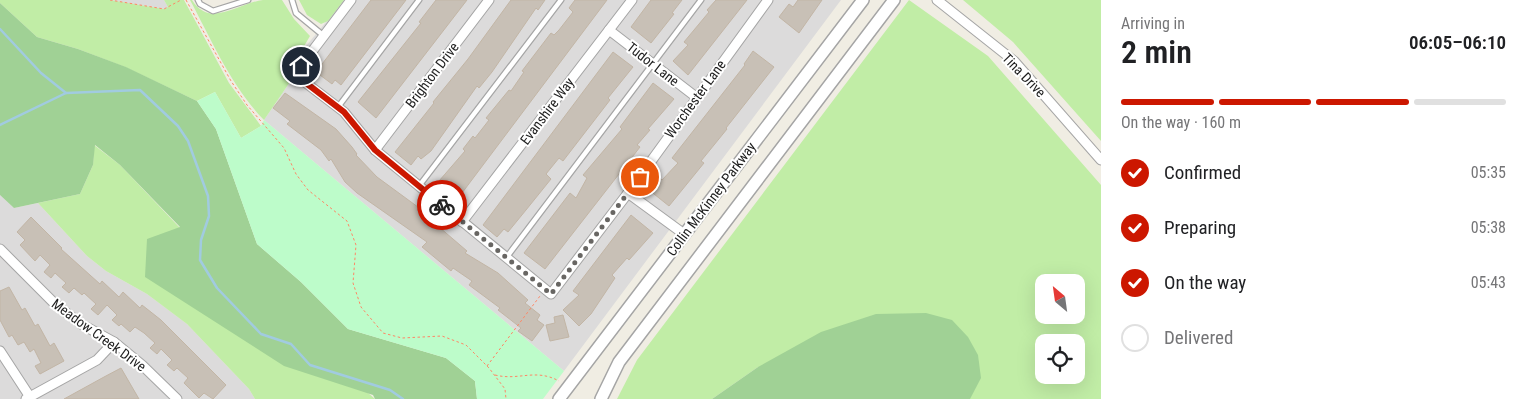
<!DOCTYPE html>
<html lang="en">
<head>
<meta charset="utf-8">
<style>
	:root { --surface:#fff; --page:#f2f2f2; --text:#202124; --muted:#757577; --line:#e0e0e0; --accent:#cc1700 }
	body { margin:0; font-family:"Roboto Condensed",sans-serif; background:var(--page); color:var(--text); height:100vh; display:flex; flex-direction:column; font-size:19px; white-space:nowrap }
	* { box-sizing:border-box; margin:0 }
	p { font-size:16px; color:var(--muted) }
	.icon { flex:none; width:28px; height:28px; fill:none; stroke:currentColor; stroke-width:2; stroke-linecap:round; stroke-linejoin:round }
	.map { position:relative; flex:1; overflow:hidden }
	.sheet { display:flex; flex-direction:column; background:var(--surface); width:425px }
	.sheet>* { flex:none }
	.needle { width:32px; rotate:331deg }
	.buttons { position:absolute; left:1035px; top:274px; display:grid; gap:10px }
	.buttons a { display:grid; place-items:center; width:50px; height:50px; border-radius:10px; background:var(--surface); box-shadow:0 5px 20px #0002; font-size:25px }
	.pin { position:absolute; display:grid; place-items:center; width:42px; height:42px; color:#fff; margin:-21px; border:2px solid #fff; border-radius:50%; box-shadow:0 1px 5px #0007 }
	.courier { position:absolute; display:grid; place-items:center; width:50px; height:50px; margin:-25px; border:4px solid #cc1700; border-radius:50%; background:#fff; color:#222; box-shadow:0 1px 6px #0007 }
	.head em { font-style:normal; font-weight:600 }
	.head div { display:flex; flex-direction:column-reverse }
	.head { display:flex; align-items:center; justify-content:space-between; height:85px; padding:0 20px }
	h1 { font-size:32px; font-weight:600; line-height:38px }
	.bar { display:grid; grid-template-columns:repeat(4,1fr); gap:8px 5px; align-content:center; height:60px; padding:0 20px }
	.bar i { height:6px; border-radius:4px; background:var(--line) }
	.bar .on { background:var(--accent) }
	.bar p { grid-column:span 4 }
	ol { padding:0 20px; list-style:none }
	li { display:flex; align-items:center; gap:15px; height:55px }
	li p { margin-inline-start:auto }
	li .icon { padding:5px; border-radius:50%; background:var(--accent); color:#fff; stroke-width:4 }
	li:last-child { color:var(--muted) }
	li i { width:28px; height:28px; border:2px solid var(--line); border-radius:50% }
	main { display:flex; flex:1; min-height:0 }
	.map>svg:first-child { display:block }
	.residential { fill:#dcdbdb }
	.grass { fill:#c1eda6; fill-rule:evenodd }
	.forest { fill:#a0d195 }
	.park { fill:#bdfcca }
	.lines { fill:none; stroke-linecap:round; stroke-linejoin:round }
	.stream { stroke:#a1cbe0; stroke-width:2.5 }
	.building { fill:#c8c0b6; stroke:#c2b5a5 }
	.service-casing { stroke:#a5a5a5; stroke-width:7 }
	.minor-casing { stroke:#a5a5a5; stroke-width:11 }
	.tertiary-casing { stroke:#a5a5a5; stroke-width:14 }
	.path { stroke:#ff8665; stroke-width:1; stroke-dasharray:2.5 2.5; stroke-linecap:butt }
	.service { stroke:#fff; stroke-width:4.5 }
	.minor { stroke:#fff; stroke-width:9 }
	.tertiary { stroke:#fff; stroke-width:11 }
	.done { stroke:#686663; stroke-width:5; stroke-dasharray:0 9 }
	.route { stroke:#cc1700; stroke-width:6 }
	.labels { text-anchor:middle; stroke-width:4; stroke-linejoin:round; paint-order:stroke }
	.street-label { font-size:14px; fill:#1e1e1e; stroke:#fff }
</style>
</head>
<body>
<main>
<div class="map">
<svg width="1101" height="399" viewBox="0 0 1101 399">
	<rect width="100%" height="100%" fill="#f0ede3"/>
	<g class="residential">
		<polygon points="110,0 164,0 168,7 164,9"/>
		<polygon points="344,0 841,0 564,371 264,120 292,79 290,71 297,57"/>
		<polygon points="0,195 14,208 38,203 87,256 106,271 147,294 187,324 249,389 255,399 0,399"/>
	</g>
	<g class="grass">
		<polygon points="0,0 110,0 164,9 168,7 164,0 184,0 229,83 261,126 241,138 215,92 197,101 125,67 78,49 37,37 0,3"/>
		<path d="M 190,0 L 192,0 C 210,29 238,3 263,0 C 269,0 276,0 282,0 L 294,19 L 310,36 L 290,70 L 292,79 L 264,120 C 231,86 212,41 190,0 Z"/>
		<polygon points="299,0 344,0 328,21 321,24 307,15"/>
		<path d="M 909,0 L 988,56 L 1101,185 L 1101,399 L 970,399 L 970,397 L 758,367 L 712,399 L 617,399 L 637,360 ZM 1044,282 L 1076,282 L 1076,315 L 1044,315 ZM 1044,342 L 1076,342 L 1076,375 L 1044,375 Z"/>
		<polygon points="963,0 1101,0 1101,141 1013,42"/>
		<polygon points="94,145 120,165 180,228 375,399 255,399 249,389 187,324 147,294 106,271 87,256 38,203 80,194 93,165"/>
	</g>
	<g class="forest">
		<polygon points="0,3 37,37 78,49 126,67 197,101 216,129 257,244 301,282 348,329 446,358 475,381 477,399 375,399 373,395 284,366 145,277 147,239 180,227 120,165 95,145 93,165 80,194 14,208 0,195"/>
		<polygon points="926,313 952,320 968,337 978,355 981,378 970,399 712,399 758,367 821,332 876,314"/>
	</g>
	<polygon class="park" points="215,92 241,138 261,126 264,120 564,371 543,399 477,399 475,381 446,358 348,329 301,282 257,244 216,129 197,101"/>
	<g class="lines">
		<g class="stream">
			<polyline points="0,29 41,73 66,93"/>
			<polyline points="0,125 66,93 140,90 178,126 188,141 208,196 209,216 201,240 200,260 217,288 261,334 291,344 310,365 390,390 403,399"/>
		</g>
	</g>
	<g class="building">
		<polygon points="371,0 406,0 341,85 335,80 332,84 316,72"/>
		<polygon points="436,0 467,0 376,118 358,102 421,23 419,22"/>
		<polygon points="511,0 545,0 538,10 536,8 492,72 479,88 477,86 431,151 421,159 418,156 411,165 395,152 434,103 433,102 468,59"/>
		<polygon points="575,0 607,0 459,197 439,181 465,151 463,149 473,136 475,138 489,120 486,118 509,90 511,91 524,72 522,71 551,33 554,35 559,30 573,12 569,8"/>
		<polygon points="651,0 682,0 672,13 674,14 651,43 631,27"/>
		<polygon points="716,0 747,0 688,75 673,61 688,45 684,42 709,12 707,10"/>
		<polygon points="798,0 822,0 799,33 779,17 789,4 793,7"/>
		<polygon points="753,51 774,67 726,128 727,129 701,161 704,163 669,206 649,190 659,177 662,180 678,163 672,158 745,65 744,64"/>
		<polygon points="613,52 633,67 608,98 610,100 563,161 559,158 546,174 551,179 526,210 508,232 504,229 497,237 483,225"/>
		<polygon points="653,83 674,99 648,129 650,130 637,145 640,147 545,269 524,253 570,193 576,198 587,178 583,175 622,129 620,127"/>
		<polygon points="285,93 336,129 352,147 357,154 356,155 377,177 422,210 419,214 439,227 467,251 465,253 498,273 528,300 525,303 540,315 537,320 544,325 532,341 518,331 521,328 498,310 500,308 469,285 472,281 453,268 451,271 422,247 427,242 357,193 345,182 331,159 329,161 321,150 287,124 290,121 273,108"/>
		<polygon points="631,215 653,233 629,260 627,258 612,275 615,278 591,314 579,326 563,310 579,295 573,291"/>
		<polygon points="31,217 62,248 61,249 100,284 102,281 119,297 123,292 140,308 142,305 161,320 226,385 213,399 204,393 199,398 184,383 188,378 177,368 174,371 167,365 172,360 161,349 157,354 150,348 155,343 144,333 135,327 130,332 121,324 119,326 112,320 117,315 107,305 98,315 91,309 96,304 84,293 82,295 74,288 69,293 62,287 66,283 55,273 51,278 44,272 50,265 40,255 35,261 20,245 25,240 17,232"/>
		<polygon points="9,287 22,310 25,308 35,326 38,324 50,346 54,343 64,361 40,374 35,366 41,363 34,349 30,352 24,342 18,345 12,335 9,337 0,320 0,291"/>
		<polygon points="563,315 569,337 550,341 546,325 555,323 554,317"/>
		<polygon points="121,368 139,399 64,399 104,377"/>
	</g>
	<g class="lines">
		<g class="service-casing">
			<g id="service">
				<polyline points="198,0 200,4 213,11 248,0"/>
				<polyline points="292,0 296,13 324,36"/>
				<polyline points="338,107 419,0"/>
				<polyline points="419,186 561,0"/>
				<polyline points="506,258 701,0"/>
			</g>
		</g>
		<g class="minor-casing">
			<g id="minor">
				<polyline points="351,0 301,66 301,75 306,83 344,112 375,150 551,294 628,193 768,0"/>
				<polyline points="937,0 1014,61 1101,160"/>
				<polyline points="609,30 696,97"/>
				<polyline points="375,150 489,0"/>
				<polyline points="628,193 684,234"/>
				<polyline points="462,222 632,0"/>
				<polyline points="0,249 54,303 81,324 114,342 142,365 177,399"/>
				<polyline points="0,351 30,397"/>
				<polyline points="26,399 97,360 114,342"/>
			</g>
		</g>
		<g class="tertiary-casing">
			<g id="tertiary">
				<polyline points="559,399 863,0"/>
				<polyline points="601,399 619,362 894,0"/>
			</g>
		</g>
		<g class="path">
			<polyline points="110,0 164,9 181,0"/>
			<polyline points="186,0 231,81 247,105 284,148 296,174 308,190 347,221 356,245 353,283 361,307 383,333 402,338 442,336 466,345 489,368 505,389 506,399"/>
			<polyline points="487,366 540,296"/>
			<path d="M 495,375 C 519,381 535,368 559,381"/>
		</g>
		<use href="#service" class="service"/>
		<use href="#minor" class="minor"/>
		<use href="#tertiary" class="tertiary"/>
	</g>
	<g class="lines">
		<polyline class="done" points="442,205 551,294 640,177"/>
		<polyline class="route" points="301,66 301,75 306,83 344,112 375,150 442,205"/>
	</g>
	<g class="labels">
		<g class="street-label">
			<text transform="translate(653 64) rotate(38)" y="5">Tudor Lane</text>
			<text transform="translate(432 75) rotate(-53)" y="5">Brighton Drive</text>
			<text transform="translate(1024 75) rotate(46)" y="5">Tina Drive</text>
			<text transform="translate(695 99) rotate(-54)" y="5">Worchester Lane</text>
			<text transform="translate(547 111) rotate(-53)" y="5">Evanshire Way</text>
			<text transform="translate(711 199) rotate(-53)" y="5">Collin McKinney Parkway</text>
			<text transform="translate(99 335) rotate(36)" y="5">Meadow Creek Drive</text>
		</g>
	</g>
</svg>
<div class="buttons">
<a><svg class="needle" viewBox="-14 -14 28 28"><path d="M0-13l5 13h-10z" fill="#e53935"/><path d="M0 13l5-13h-10z" fill="#757577"/></svg></a>
<a><svg class="icon" aria-label="locate" viewBox="0 0 24 24"><circle cx="12" cy="12" r="6"/><path d="M12 2v4M12 18v4M2 12h4M18 12h4"/></svg></a>
</div>
<div class="pin" style="left:640px;top:177px;background:#ea580c"><svg class="icon" aria-label="bag" viewBox="0 0 24 24"><path d="M5 8h14l-1 12H6zM9 8a3 3 0 0 1 6 0"/></svg></div>
<div class="pin" style="left:301px;top:66px;background:#1f2937"><svg class="icon" aria-label="home" viewBox="0 0 24 24"><path d="M3 11l9-7 9 7M6 9v11h12V9"/></svg></div>
<div class="courier" style="left:442px;top:205px"><svg class="icon" aria-label="bike" viewBox="0 0 24 24"><circle cx="6" cy="16" r="4"/><circle cx="18" cy="16" r="4"/><path d="M6 16l4-8h5l3 8M10 8l3 8H6M13 5h3"/></svg></div>
</div>
<section class="sheet">
<div class="head"><div><h1>2 min</h1><p>Arriving in</p></div><em>06:05–06:10</em></div>
<div class="bar"><i class="on"></i><i class="on"></i><i class="on"></i><i></i><p>On the way · 160 m</p></div>
<ol>
<li><svg class="icon" aria-label="check" viewBox="0 0 24 24"><path d="M5 12l5 5 9-10"/></svg>Confirmed<p>05:35</p></li>
<li><svg class="icon" aria-label="check" viewBox="0 0 24 24"><path d="M5 12l5 5 9-10"/></svg>Preparing<p>05:38</p></li>
<li><svg class="icon" aria-label="check" viewBox="0 0 24 24"><path d="M5 12l5 5 9-10"/></svg>On the way<p>05:43</p></li>
<li><i></i>Delivered</li>
</ol>
</section>
</main>
</body>
</html>
